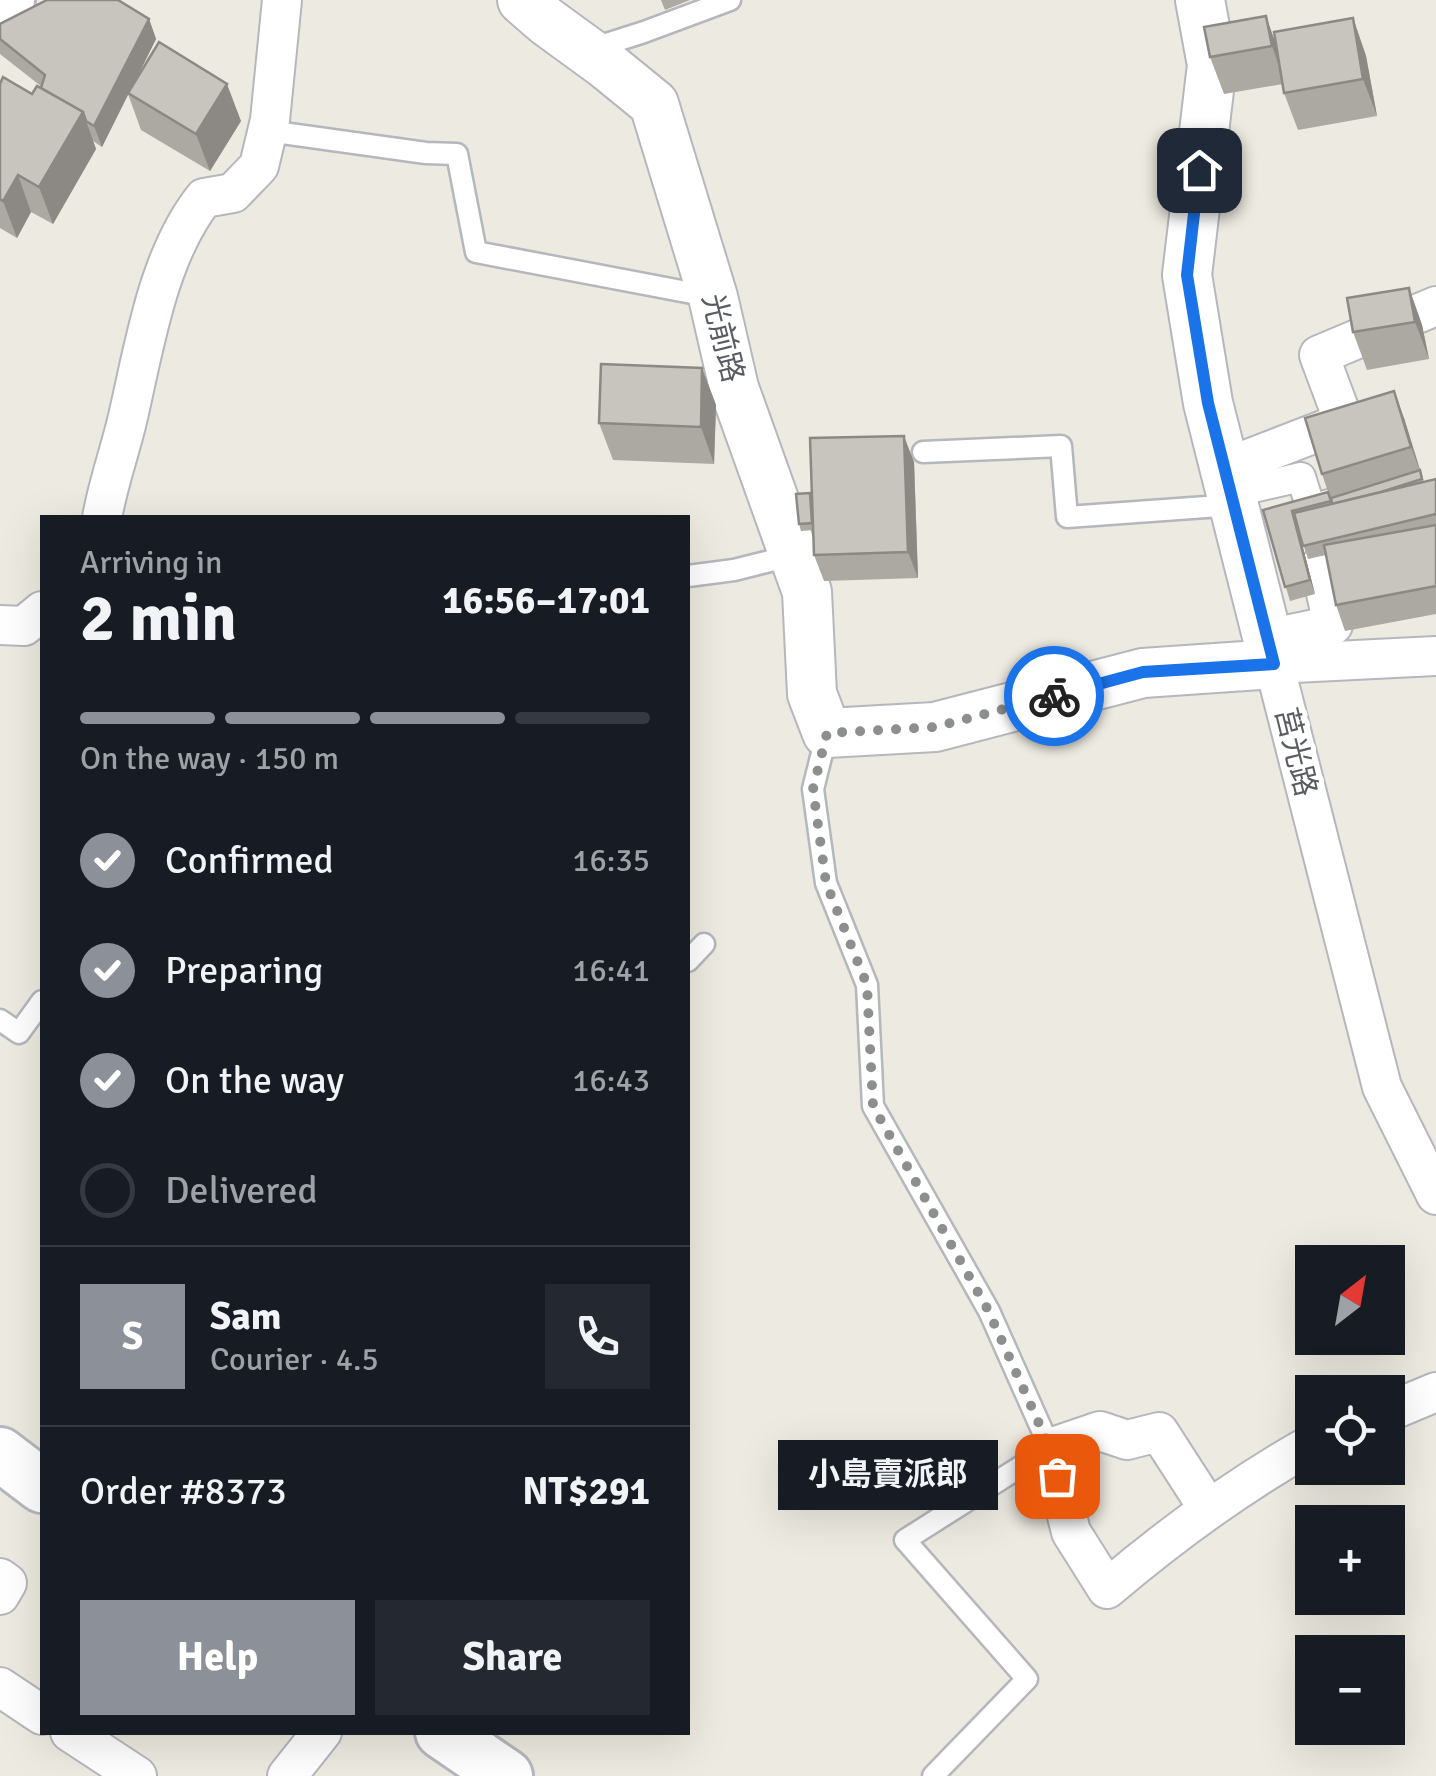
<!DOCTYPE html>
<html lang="en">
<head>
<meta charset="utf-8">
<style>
	:root { --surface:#171b24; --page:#242831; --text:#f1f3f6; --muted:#9ea1a6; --line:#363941; --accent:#8c9099 }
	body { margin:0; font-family:Signika,"Noto Sans TC",sans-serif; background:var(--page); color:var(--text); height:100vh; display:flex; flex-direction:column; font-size:38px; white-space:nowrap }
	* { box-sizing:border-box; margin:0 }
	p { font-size:32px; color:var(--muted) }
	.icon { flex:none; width:55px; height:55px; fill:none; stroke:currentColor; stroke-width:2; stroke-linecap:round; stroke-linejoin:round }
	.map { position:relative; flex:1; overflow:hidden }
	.drawer { position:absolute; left:40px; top:515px; width:650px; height:1220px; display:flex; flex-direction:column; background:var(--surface); border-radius:0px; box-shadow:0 10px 40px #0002 }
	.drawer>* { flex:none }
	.needle { width:65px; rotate:31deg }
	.controls { position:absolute; left:1295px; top:1245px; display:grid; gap:20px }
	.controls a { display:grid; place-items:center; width:110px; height:110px; border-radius:0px; background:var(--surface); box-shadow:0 10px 40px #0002; font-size:50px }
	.pin { position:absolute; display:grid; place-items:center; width:85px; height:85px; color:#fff; margin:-42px; border-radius:20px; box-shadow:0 5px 15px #0006 }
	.courier { position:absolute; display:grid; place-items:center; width:100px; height:100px; margin:-50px; border:8px solid #1a73e8; border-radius:50%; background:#fff; color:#222; box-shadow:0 2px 12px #0007 }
	.bubble { position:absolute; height:70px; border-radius:0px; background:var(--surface); box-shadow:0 10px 40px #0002; font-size:32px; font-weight:700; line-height:70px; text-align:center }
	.head em { font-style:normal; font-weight:700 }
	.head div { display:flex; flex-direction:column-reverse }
	.head { display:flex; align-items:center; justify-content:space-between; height:170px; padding:0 40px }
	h1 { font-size:65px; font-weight:700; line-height:75px }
	.bar { display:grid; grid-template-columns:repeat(4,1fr); gap:15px 10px; align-content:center; height:120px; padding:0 40px }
	.bar i { height:12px; border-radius:8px; background:var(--line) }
	.bar .current { background:var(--accent) }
	.bar p { grid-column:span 4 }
	.line { display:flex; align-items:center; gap:25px; padding:0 40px; border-top:2px solid var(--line) }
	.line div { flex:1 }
	.round { display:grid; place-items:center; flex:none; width:105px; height:105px; border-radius:0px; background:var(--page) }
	ol { padding:0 40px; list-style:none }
	li { display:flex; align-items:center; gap:30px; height:110px }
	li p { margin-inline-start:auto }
	li .icon { padding:10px; border-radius:50%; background:var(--accent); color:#fff; stroke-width:4 }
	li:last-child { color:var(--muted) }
	li i { width:55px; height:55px; border:5px solid var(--line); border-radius:50% }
	.cta { display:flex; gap:20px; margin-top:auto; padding:20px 40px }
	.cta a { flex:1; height:115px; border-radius:0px; background:var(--accent); color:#fff; font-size:40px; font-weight:700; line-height:115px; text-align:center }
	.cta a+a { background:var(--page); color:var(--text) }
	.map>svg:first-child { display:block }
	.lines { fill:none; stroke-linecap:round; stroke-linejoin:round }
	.service-casing { stroke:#b4b7bc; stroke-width:25 }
	.pedestrian-casing { stroke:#b4b7bc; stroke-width:32 }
	.minor-casing { stroke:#b4b7bc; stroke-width:42 }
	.tertiary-casing { stroke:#b4b7bc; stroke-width:52 }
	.secondary-casing { stroke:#b5b8be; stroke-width:58 }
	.service { stroke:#fff; stroke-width:20 }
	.pedestrian { stroke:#fff; stroke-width:28 }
	.minor { stroke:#fff; stroke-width:38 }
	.tertiary { stroke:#fff; stroke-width:48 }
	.secondary { stroke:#fff; stroke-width:52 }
	.wall { fill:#aca9a3 }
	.shaded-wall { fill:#8c8985 }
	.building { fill:#c8c4be; stroke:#8c8985; stroke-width:2.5 }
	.done { stroke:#8d8e8e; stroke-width:10; stroke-dasharray:0 18 }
	.route { stroke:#1a73e8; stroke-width:12 }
	.labels { text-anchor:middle; stroke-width:10; stroke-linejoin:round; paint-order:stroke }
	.street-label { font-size:30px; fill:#595d62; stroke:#fff }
</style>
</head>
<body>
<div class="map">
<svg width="1436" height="1776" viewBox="0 0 1436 1776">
	<rect width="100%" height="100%" fill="#edeae1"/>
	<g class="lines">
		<g class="service-casing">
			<g id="service">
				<polyline points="591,49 644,32 730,0"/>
				<polyline points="268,131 426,153 457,154 476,252 713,297"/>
				<polyline points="923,452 1061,446 1067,517 1234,505"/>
				<polyline points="688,576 734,570 794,555"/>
				<polyline points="827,733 813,789 826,883 867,985 873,1106 989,1311 1050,1448 905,1540 1027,1679 933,1776"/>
				<polyline points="688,961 704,944"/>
				<polyline points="0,1020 19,1033 42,1001"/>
			</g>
		</g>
		<g class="pedestrian-casing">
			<polyline id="pedestrian" points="1231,493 1301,477 1311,509 1333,503"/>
		</g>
		<g class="minor-casing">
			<g id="minor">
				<polyline points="1225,468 1344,422 1319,355 1436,306"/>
				<path d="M 102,518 C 108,484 119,454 127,421 C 144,349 157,257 204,198 L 233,193 L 259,166 L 270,120 L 282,0"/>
				<polyline points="0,625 24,626 42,611"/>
				<polyline points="1267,639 1333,625 1320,566 1436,541"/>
				<polyline points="1436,656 1274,664 1382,1087 1436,1195"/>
				<polyline points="1388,1412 1436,1392"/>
				<path d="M 1208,1508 L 1159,1432 L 1127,1440 L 1100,1431 L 1050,1448 L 1071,1532 L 1107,1589 C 1173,1533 1237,1486 1312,1444"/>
				<polyline points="0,1578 7,1583 0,1595"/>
				<polyline points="0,1687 42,1715"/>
				<polyline points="70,1732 137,1776"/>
				<polyline points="287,1776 322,1732"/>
			</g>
		</g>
		<g class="tertiary-casing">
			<polyline id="tertiary" points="522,0 546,21 605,64 654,104 713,297 734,388 807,592 812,694 827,733 935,727 1143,673 1274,664 1208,403 1187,275 1212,65 1200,0"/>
		</g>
		<g class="secondary-casing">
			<g id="secondary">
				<polyline points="0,4 8,0"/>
				<polyline points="0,1454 42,1486"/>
				<polyline points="442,1732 506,1776"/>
			</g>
		</g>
		<use href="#service" class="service"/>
		<use href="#pedestrian" class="pedestrian"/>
		<use href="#minor" class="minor"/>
		<use href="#tertiary" class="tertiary"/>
		<use href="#secondary" class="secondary"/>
	</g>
	<g class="wall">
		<polygon points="661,0 690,0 665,10"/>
		<polygon points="1353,18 1366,56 1377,116 1298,130 1284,93 1283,84 1224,94 1210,57 1275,42"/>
		<polygon points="149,19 156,39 136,80 241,121 210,171 141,130 128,94 102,147 93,141 96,149 53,224 31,212 17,238 0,228 0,84 32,94 42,87 0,54 0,24"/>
		<polygon points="1409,288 1422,325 1429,359 1367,370 1353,332"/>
		<polygon points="702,368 716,405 714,464 613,460 599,423"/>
		<polygon points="1404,418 1424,482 1436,479 1436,614 1345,631 1336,605 1326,555 1308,559 1297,525 1315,594 1290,601 1263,510 1328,492 1322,474"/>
		<polygon points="914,462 918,578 824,581 814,555 813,530 801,531 799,524 812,498"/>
	</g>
	<g class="shaded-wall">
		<polygon points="1266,16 1279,53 1285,83 1272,46"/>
		<polygon points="1353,18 1366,56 1377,116 1363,79"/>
		<polygon points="149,19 156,39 102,147 94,126"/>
		<polygon points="227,84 241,121 210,171 196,134"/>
		<polygon points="83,112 96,149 53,224 39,187"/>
		<polygon points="18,175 31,212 17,238 3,201"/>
		<polygon points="1409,288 1422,325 1429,359 1415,322"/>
		<polygon points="702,368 716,405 714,464 701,427"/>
		<polygon points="1394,391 1404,418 1421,474 1411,447"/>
		<polygon points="904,436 914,462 918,578 908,552"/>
		<polygon points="1292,511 1297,525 1315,594 1310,580"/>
	</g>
	<g class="building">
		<polygon points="47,0 118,0 149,19 94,126 86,121 83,112 41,88 45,75 0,39 0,24"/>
		<polygon points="1266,16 1272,46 1210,57 1204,27"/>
		<polygon points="1353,18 1363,79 1284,93 1274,32"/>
		<polygon points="159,42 227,84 196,134 128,93"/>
		<polygon points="3,77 32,94 37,86 83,112 39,187 18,175 3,201 0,199 0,84"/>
		<polygon points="1409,288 1415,322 1353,332 1347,298"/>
		<polygon points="601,364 702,368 701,427 599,423"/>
		<polygon points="1394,391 1411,447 1322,474 1305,418"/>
		<polygon points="904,436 908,552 814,555 810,438"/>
		<polygon points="1420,470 1422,479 1381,492 1332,504 1331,498"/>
		<polygon points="1436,479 1436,514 1303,546 1294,513"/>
		<polygon points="1328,492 1331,501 1292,511 1310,580 1285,587 1263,510"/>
		<polygon points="810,493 812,523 799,524 796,494"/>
		<polygon points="1436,525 1436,586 1336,605 1324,545"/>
	</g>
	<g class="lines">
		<polyline class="done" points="1054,696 935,727 827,733 813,789 826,883 867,985 873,1106 988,1310 1050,1448 1057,1476"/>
		<polyline class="route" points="1054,696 1143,672 1274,664 1208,403 1187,275 1199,170"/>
	</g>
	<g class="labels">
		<g class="street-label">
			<text transform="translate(723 338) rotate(76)" y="10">光前路</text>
			<text transform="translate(1296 752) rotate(76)" y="10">莒光路</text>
		</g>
	</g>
</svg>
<div class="controls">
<a><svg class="needle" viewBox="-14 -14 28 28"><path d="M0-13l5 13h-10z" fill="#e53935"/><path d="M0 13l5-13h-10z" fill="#9ea1a6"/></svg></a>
<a><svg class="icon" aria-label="locate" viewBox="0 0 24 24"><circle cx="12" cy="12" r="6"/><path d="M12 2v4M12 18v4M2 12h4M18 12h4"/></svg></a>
<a>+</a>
<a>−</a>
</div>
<div class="pin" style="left:1057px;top:1476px;background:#ea580c"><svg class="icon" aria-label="bag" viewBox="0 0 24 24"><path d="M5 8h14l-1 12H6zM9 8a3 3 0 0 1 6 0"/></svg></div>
<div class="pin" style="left:1199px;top:170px;background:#1f2937"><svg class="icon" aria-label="home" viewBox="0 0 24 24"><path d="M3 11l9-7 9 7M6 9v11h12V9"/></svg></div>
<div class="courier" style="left:1054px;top:696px"><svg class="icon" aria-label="bike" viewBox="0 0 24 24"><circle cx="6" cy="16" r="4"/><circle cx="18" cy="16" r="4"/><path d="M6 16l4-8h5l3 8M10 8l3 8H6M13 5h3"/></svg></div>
<div class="bubble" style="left:778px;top:1440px;width:220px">小島賣派郎</div>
<section class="drawer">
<div class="head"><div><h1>2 min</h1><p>Arriving in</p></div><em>16:56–17:01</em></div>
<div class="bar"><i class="current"></i><i class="current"></i><i class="current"></i><i></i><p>On the way · 150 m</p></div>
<ol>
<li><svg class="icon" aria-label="check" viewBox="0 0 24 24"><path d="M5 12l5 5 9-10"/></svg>Confirmed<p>16:35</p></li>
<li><svg class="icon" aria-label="check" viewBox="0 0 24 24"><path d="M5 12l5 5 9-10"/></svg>Preparing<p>16:41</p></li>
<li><svg class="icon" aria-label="check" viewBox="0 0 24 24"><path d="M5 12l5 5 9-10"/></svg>On the way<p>16:43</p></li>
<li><i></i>Delivered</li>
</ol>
<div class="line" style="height:180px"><b class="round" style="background:var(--accent);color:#fff">S</b><div><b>Sam</b><p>Courier · 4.5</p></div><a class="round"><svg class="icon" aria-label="phone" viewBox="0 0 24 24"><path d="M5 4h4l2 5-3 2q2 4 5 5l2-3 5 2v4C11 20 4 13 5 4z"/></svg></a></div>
<div class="line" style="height:130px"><div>Order #8373</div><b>NT$291</b></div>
<div class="cta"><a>Help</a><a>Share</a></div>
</section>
</div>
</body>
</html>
